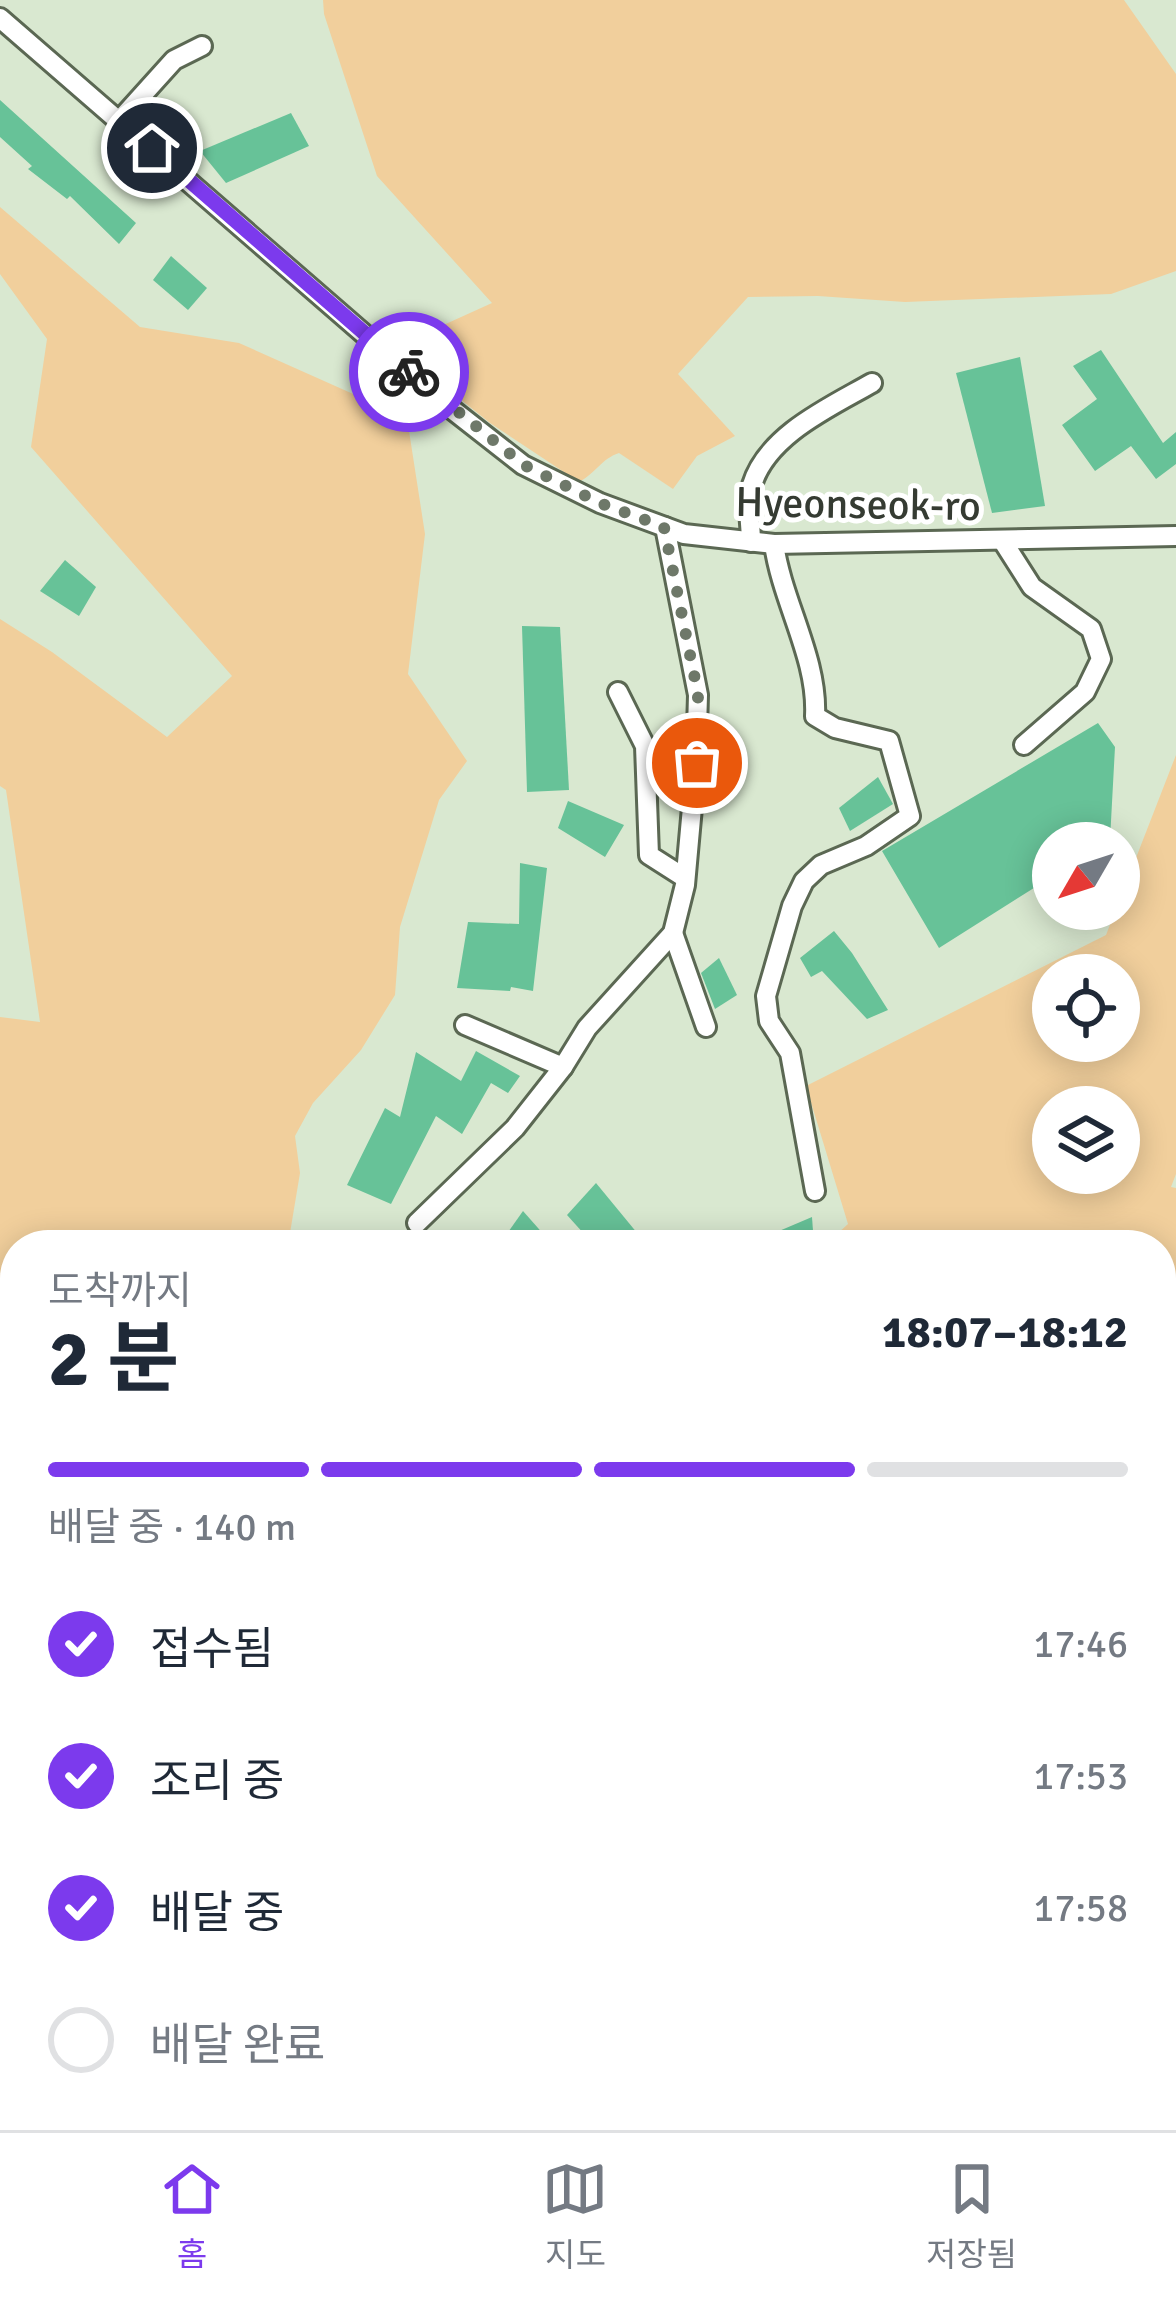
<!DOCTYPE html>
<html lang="ko">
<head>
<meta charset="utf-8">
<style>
	:root { --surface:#fff; --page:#f2f2f3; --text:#1f2937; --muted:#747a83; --line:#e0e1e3; --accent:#7c3aed }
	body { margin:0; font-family:Signika,"Noto Sans KR",sans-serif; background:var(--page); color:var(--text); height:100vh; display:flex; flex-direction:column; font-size:45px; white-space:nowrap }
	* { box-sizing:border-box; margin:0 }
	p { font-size:39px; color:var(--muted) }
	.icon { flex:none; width:66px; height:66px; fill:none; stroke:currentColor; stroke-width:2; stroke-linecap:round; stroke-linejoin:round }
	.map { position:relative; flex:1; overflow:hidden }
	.details { position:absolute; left:0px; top:1230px; width:1176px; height:900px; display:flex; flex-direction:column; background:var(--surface); border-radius:48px 48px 0 0; box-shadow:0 6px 30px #0003 }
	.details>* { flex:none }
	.needle { width:78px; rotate:231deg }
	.tools { position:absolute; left:1032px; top:822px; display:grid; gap:24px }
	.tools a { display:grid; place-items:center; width:108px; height:108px; border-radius:50%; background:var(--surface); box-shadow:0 6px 30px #0003; font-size:60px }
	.pin { position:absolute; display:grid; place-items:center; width:102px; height:102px; color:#fff; margin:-51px; border:6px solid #fff; border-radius:50%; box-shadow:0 3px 12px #0007 }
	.courier { position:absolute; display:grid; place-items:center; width:120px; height:120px; margin:-60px; border:9px solid #7c3aed; border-radius:50%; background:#fff; color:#222; box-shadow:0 3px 15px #0007 }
	.overview em { font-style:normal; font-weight:700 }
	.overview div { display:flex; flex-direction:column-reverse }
	.overview { display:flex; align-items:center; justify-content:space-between; height:204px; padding:0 48px }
	h1 { font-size:78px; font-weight:700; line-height:90px }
	.bar { display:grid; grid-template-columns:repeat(4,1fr); gap:18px 12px; align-content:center; height:144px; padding:0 48px }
	.bar i { height:15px; border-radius:9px; background:var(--line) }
	.bar .selected { background:var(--accent) }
	.bar p { grid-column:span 4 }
	ol { padding:0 48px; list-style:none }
	li { display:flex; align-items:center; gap:36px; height:132px }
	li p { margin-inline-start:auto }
	li .icon { padding:12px; border-radius:50%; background:var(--accent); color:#fff; stroke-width:4 }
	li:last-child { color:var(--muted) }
	li i { width:66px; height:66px; border:6px solid var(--line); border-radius:50% }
	.tabs { display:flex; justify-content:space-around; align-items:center; height:168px; border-top:3px solid var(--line); background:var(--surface); font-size:33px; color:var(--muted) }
	.tabs a { display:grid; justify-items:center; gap:6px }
	.tabs .selected { color:var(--accent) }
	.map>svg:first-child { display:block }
	.green { fill:#f1cf9c; fill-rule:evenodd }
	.building { fill:#67c298 }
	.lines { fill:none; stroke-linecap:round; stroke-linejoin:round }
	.minor-casing { stroke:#5b6853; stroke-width:24 }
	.minor { stroke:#fff; stroke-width:18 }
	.done { stroke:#6e7869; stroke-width:12; stroke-dasharray:0 21.6 }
	.route { stroke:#7c3aed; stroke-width:15 }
	.labels { text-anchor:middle; stroke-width:10; stroke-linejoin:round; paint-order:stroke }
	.street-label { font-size:42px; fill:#353b32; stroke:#fff }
</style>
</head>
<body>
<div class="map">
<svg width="1176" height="2130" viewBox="0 0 1176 2130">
	<rect width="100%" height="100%" fill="#d9e8d0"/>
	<g class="green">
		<path d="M 323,0 L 1124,0 L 1176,74 L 1176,271 L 1111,294 L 905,302 L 818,296 L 748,297 L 678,374 L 735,436 L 697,456 L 673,489 L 619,453 C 601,459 596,473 579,482 L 490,423 L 395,347 L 492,303 L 377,176 L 324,14 Z"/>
		<polygon points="0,207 140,327 239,343 407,418 425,534 408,674 467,761 439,800 400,927 395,995 361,1050 313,1103 295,1136 300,1173 288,1245 15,1245 15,2115 556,2115 553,2130 0,2130 0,1017 40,1022 6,790 0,786 0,619 52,652 167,737 232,676 31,447 47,339 0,274"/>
		<path d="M 1176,755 L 1176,1174 L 1171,1187 L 1176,1188 L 1176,1769 L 1161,1794 L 1161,1245 L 825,1245 L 848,1224 L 806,1086 L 1106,935 ZM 1053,975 L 1119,975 L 1119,1041 L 1053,1041 ZM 1119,1107 L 1119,1173 L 1053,1173 L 1053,1107 Z"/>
	</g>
	<g class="building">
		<polygon points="0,100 136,223 119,244 70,196 67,199 28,169 32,166 0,137"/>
		<polygon points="291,113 309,146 226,183 200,151"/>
		<polygon points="171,256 207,288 188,310 153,280"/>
		<polygon points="1101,350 1163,443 1176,432 1176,464 1156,479 1131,446 1095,471 1062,425 1097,399 1073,366"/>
		<polygon points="1020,357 1045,506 992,513 956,373"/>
		<polygon points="65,560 96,587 79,616 40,591"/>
		<polygon points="522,626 560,627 569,790 527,792"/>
		<polygon points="1098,723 1115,747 1110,840 1053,843 1053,876 939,948 882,851"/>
		<polygon points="878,777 893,804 850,831 839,808"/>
		<polygon points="568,801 624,825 605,857 558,828"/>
		<polygon points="520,863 547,868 533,991 511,987 510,991 457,988 468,922 519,924"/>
		<polygon points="834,931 852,953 888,1010 867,1019 822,971 811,977 800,958"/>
		<polygon points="719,958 737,995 715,1009 701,973"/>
		<polygon points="476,1051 520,1076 508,1093 491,1083 462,1134 436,1116 391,1204 347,1185 385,1108 400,1117 416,1052 461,1081"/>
		<polygon points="596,1183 647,1245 594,1245 567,1215"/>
		<polygon points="523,1211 553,1245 499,1245"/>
		<polygon points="812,1217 814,1245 746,1245"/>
	</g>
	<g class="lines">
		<g class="minor-casing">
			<g id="minor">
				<polyline points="0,18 440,400 523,465 600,503 684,534 774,544 1176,536"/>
				<polyline points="119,121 174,60 202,46"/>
				<polyline points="1002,540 1032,587 1091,629 1101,659 1085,692 1024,745"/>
				<path d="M 751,542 C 751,524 746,501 752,485 C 767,435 830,407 872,383"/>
				<path d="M 774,544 C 782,602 818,658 815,716 L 835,728 L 889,741 L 910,816 L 866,846 L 821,865 L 804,881 L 792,906 L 766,996 L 769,1021 L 790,1053 L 815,1191"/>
				<polyline points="618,692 645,746 649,855 685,878"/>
				<polyline points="673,933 706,1027"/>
				<polyline points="465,1025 563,1067"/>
				<polyline points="417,1223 515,1128 563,1067 587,1028 673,933 685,885 696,763 698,695 665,527"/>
				<polyline points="1161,2046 1176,2040"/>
				<polyline points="314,2130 336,2115"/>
				<polyline points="724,2130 756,2115"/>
			</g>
		</g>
		<use href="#minor" class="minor"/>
	</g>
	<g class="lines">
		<polyline class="done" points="409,372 524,465 600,503 664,527 698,694 697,763"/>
		<polyline class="route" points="152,148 409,372"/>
	</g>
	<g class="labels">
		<g class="street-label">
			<text transform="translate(858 503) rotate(1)" y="15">Hyeonseok-ro</text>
		</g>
	</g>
</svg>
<div class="tools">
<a><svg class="needle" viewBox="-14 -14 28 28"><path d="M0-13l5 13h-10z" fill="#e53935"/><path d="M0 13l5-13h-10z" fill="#747a83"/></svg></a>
<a><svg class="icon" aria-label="locate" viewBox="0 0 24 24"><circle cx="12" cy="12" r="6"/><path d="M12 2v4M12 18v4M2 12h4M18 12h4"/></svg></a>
<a><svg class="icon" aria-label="layers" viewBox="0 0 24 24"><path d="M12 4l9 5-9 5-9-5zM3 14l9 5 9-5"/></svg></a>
</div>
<div class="pin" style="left:697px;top:763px;background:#ea580c"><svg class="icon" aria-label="bag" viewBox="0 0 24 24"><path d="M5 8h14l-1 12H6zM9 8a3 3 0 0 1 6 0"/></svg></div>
<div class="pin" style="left:152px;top:148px;background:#1f2937"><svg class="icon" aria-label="home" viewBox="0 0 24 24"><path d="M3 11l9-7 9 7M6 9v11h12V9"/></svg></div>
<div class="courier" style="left:409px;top:372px"><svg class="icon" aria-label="bike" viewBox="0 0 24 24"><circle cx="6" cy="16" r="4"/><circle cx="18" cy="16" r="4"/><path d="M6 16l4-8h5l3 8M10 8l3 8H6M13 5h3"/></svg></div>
<section class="details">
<div class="overview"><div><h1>2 분</h1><p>도착까지</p></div><em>18:07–18:12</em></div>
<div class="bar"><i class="selected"></i><i class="selected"></i><i class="selected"></i><i></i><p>배달 중 · 140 m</p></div>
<ol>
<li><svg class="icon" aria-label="check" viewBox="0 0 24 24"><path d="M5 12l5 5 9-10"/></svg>접수됨<p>17:46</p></li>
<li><svg class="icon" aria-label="check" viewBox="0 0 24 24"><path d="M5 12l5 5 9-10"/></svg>조리 중<p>17:53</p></li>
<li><svg class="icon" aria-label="check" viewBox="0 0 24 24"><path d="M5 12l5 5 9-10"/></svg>배달 중<p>17:58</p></li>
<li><i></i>배달 완료</li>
</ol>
</section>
</div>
<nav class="tabs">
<a class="selected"><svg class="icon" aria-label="home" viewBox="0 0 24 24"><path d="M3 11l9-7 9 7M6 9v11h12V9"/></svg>홈</a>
<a><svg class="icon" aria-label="map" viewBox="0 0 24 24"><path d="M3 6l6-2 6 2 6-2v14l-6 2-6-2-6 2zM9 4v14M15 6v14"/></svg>지도</a>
<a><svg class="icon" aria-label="saved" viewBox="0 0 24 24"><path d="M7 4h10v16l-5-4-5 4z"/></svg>저장됨</a>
</nav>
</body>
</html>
